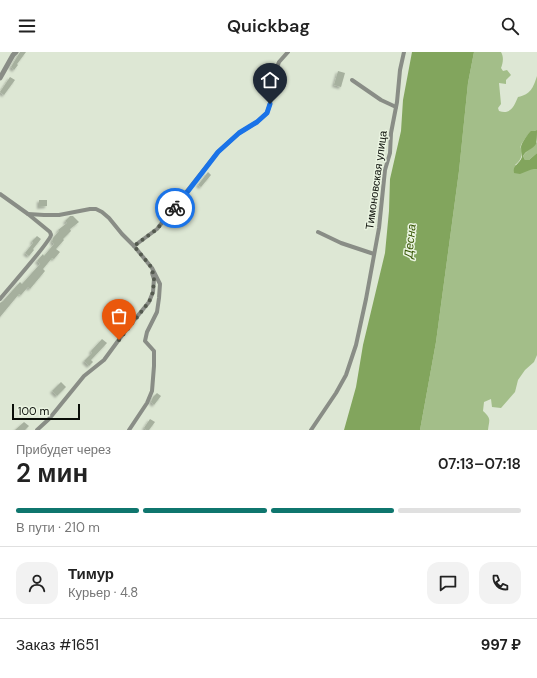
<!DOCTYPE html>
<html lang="ru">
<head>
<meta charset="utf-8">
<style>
	:root { --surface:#fff; --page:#f2f2f2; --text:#222; --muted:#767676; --line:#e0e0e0; --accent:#0f766e }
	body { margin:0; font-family:"DM Sans",sans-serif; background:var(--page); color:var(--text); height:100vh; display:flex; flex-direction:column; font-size:15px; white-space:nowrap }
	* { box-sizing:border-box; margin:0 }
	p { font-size:13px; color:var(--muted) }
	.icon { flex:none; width:22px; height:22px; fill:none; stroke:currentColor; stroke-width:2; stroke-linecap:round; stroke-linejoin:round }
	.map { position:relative; height:378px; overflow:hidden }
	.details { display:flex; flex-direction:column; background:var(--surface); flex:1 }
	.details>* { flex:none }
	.scale { position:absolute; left:12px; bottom:10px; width:68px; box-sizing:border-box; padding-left:4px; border:2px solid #0a0e08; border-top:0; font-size:11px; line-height:14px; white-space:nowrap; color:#0a0e08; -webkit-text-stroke:3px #eaf4e1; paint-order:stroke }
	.pin { position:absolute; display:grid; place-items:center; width:34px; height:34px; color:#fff; margin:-41px -17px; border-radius:50% 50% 50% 0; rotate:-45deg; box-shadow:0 0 4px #0007 }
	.pin .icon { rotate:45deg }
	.courier { position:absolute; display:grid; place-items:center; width:40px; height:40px; margin:-20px; border:3px solid #1a73e8; border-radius:50%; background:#fff; color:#222; box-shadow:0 1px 5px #0007 }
	.overview em { font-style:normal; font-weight:600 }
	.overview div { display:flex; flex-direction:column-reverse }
	.overview { display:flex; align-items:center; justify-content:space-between; height:68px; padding:0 16px }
	h1 { font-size:26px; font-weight:600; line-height:30px }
	.bar { display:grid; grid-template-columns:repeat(4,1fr); gap:6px 4px; align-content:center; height:48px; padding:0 16px }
	.bar i { height:5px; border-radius:3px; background:var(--line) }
	.bar .on { background:var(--accent) }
	.bar p { grid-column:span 4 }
	.line { display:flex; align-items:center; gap:10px; padding:0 16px; border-top:1px solid var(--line) }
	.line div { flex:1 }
	.round { display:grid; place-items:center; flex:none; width:42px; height:42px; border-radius:12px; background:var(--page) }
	header { display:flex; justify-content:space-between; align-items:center; height:52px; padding:0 16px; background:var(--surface); font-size:18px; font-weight:600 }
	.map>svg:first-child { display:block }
	.green { fill:#a3be89 }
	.water { fill:#82a55d }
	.building { fill:#a6b09e; filter:url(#shadow) }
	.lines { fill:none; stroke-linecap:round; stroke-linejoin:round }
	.minor { stroke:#898d86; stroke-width:4 }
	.tertiary { stroke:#898d86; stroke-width:5 }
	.done { stroke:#545a4f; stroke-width:4; stroke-dasharray:0 7.2 }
	.route { stroke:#1a73e8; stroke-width:5 }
	.labels { text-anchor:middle; stroke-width:3; stroke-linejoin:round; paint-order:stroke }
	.street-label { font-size:11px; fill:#0a0e08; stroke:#eaf4e1 }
	.water-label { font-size:12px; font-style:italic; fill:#375604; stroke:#eaf4e1 }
</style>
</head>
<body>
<header><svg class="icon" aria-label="menu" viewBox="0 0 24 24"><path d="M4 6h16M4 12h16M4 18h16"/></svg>Quickbag<svg class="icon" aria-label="search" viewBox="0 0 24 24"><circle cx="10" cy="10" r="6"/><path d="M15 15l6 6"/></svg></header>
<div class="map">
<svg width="537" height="378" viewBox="0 0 537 378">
	<defs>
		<filter id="shadow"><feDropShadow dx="-2" dy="2" stdDeviation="1" flood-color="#0004"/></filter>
	</defs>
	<rect width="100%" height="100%" fill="#dde7d4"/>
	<g class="green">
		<path d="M 474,0 L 501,0 C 504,5 503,11 501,16 L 503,19 L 507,18 L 511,23 L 506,28 L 506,32 L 499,31 L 501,52 L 498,56 L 499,59 C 511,63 514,54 518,45 C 531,42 533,36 537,24 L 537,78 C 535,79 533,79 531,80 C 529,80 522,91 521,93 C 520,96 521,96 522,99 C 522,105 520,109 515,113 L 530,118 L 537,117 L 537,303 L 534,310 L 525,318 L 518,328 L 515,340 L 501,356 L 492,355 L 491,347 L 484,350 L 483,359 C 492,367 489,368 488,378 L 420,378 L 436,290 L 459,119 L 468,31 Z"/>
		<path d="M 537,90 L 537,101 L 529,108 L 525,108 L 523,104 C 527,98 533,96 537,90 Z"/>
	</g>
	<g class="water">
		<polygon points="412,0 474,0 468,31 459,119 436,290 420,378 344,378 356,335 363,293 385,201 389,159 390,127 401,79 403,48"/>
		<path d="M 537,78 C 537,82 537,89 536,92 C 533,97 526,98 523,104 L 525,108 L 529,108 L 537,101 L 537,117 L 530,118 L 520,122 L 514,121 C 512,113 520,112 522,105 C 522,101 521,99 521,95 C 521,92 528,81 531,79 C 533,79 535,79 537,78 Z"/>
	</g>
	<g class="building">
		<polygon points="20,0 26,0 17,12 18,13 14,18 11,15"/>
		<polygon points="338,19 345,21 341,35 334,33"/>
		<polygon points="10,25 15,28 4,43 0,40"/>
		<polygon points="208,120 211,123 201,135 198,133"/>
		<polygon points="171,141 174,143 164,157 161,154 165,150 163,149 166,144 168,146"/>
		<polygon points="39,148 47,148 47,154 39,155"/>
		<polygon points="70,164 73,164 79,170 70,177 71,179 63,187 64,188 56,197 60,200 54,207 52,206 43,217 45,219 30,237 28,235 21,243 19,242 0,265 0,251 3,249 20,230 22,232 40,212 37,209 43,202 44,204 54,192 52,190 53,186 59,179 58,178 67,171 65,169"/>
		<polygon points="37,184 41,187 33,197 34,198 29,204 25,201 33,191 32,189"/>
		<polygon points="126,258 130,263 119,274 114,269"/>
		<polygon points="102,287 107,291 91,308 93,310 89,314 84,309 92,301 91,299"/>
		<polygon points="61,330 66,335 57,344 52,339"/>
		<polygon points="157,341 161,344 154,353 151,350 153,345"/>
		<polygon points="150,367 155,370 149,378 146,378 144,376"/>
		<polygon points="24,370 29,374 25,378 15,378"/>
	</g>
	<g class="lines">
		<g class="minor">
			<polyline points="352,28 381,48 396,55"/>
			<path d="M 0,142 L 28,162 L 50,180 C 50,181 51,182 51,183 C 50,190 7,238 0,247"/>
			<polyline points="28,162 44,163 59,163 90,157 96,157 102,160 109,166 122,182 134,194 152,216 160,232 159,246 157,260 147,280 145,289 154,299 154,314 152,339 147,351 129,378"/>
			<polyline points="318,180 341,191 374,202"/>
			<polyline points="134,194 157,177 218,100 239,81 257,70 267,61 270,52 274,23 279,10 288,0"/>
			<polyline points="37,378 49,367 84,324 104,308 126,278 149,250 153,240 154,227 152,221"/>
			<polyline points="311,378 336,341 346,323 356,293 366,247 379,176 385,118 390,101 391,81 397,50 400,18 404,0"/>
		</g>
		<polyline class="tertiary" points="0,26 13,3 16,0"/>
	</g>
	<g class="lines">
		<polyline class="done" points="119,288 149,250 153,240 154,227 152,216 134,194 157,177 175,156"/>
		<polyline class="route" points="175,156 218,100 239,81 257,70 267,61 270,52"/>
	</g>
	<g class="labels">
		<g class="street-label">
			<text transform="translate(376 128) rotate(-82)" y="4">Тимоновская улица</text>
		</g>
		<g class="water-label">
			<text transform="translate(410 189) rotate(-84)" y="4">Десна</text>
		</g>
	</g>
</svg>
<div class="scale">100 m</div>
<div class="pin" style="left:119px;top:288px;background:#ea580c"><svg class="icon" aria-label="bag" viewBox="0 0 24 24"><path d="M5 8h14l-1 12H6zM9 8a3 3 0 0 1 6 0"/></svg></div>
<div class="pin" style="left:270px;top:52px;background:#1f2937"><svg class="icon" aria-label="home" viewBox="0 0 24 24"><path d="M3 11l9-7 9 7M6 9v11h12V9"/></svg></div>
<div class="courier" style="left:175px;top:156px"><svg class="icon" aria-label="bike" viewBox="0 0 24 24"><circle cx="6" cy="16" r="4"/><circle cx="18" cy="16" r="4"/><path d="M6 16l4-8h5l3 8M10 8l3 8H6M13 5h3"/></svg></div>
</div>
<section class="details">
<div class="overview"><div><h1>2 мин</h1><p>Прибудет через</p></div><em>07:13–07:18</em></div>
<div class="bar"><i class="on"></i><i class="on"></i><i class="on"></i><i></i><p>В пути · 210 m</p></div>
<div class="line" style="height:72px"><a class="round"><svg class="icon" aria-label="person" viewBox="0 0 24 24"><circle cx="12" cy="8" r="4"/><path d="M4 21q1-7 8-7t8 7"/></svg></a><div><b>Тимур</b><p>Курьер · 4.8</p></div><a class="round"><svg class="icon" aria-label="chat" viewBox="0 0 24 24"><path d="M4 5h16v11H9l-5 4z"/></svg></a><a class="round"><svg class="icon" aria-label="phone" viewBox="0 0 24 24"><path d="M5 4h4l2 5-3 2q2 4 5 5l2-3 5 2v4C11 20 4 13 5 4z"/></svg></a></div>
<div class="line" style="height:52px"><div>Заказ #1651</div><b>997 ₽</b></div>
</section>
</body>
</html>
